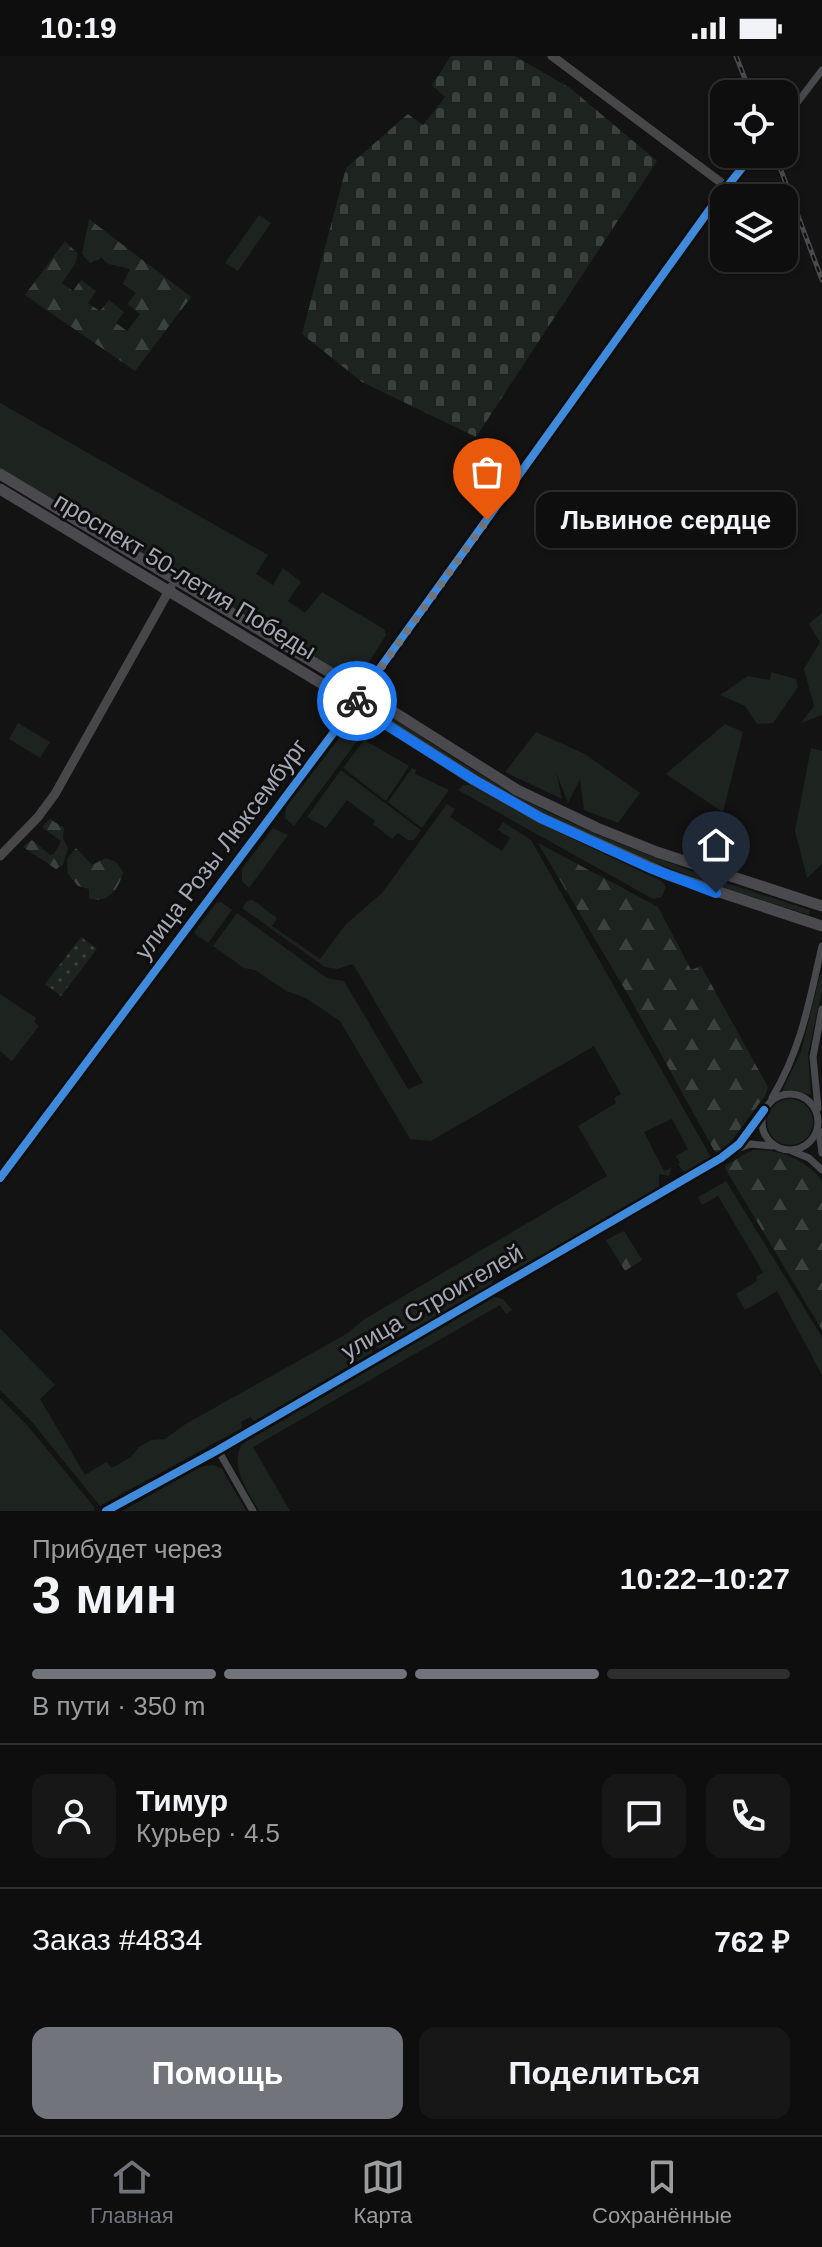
<!DOCTYPE html>
<html lang="ru">
<head>
<meta charset="utf-8">
<style>
	:root { --surface:#0e0e0f; --page:#171718; --text:#f1f3f6; --muted:#9b9c9e; --line:#2e2e2f; --accent:#72747c }
	body { margin:0; font-family:Helvetica,sans-serif; background:var(--page); color:var(--text); height:100vh; display:flex; flex-direction:column; font-size:30px; white-space:nowrap }
	* { box-sizing:border-box; margin:0 }
	p { font-size:26px; color:var(--muted) }
	.icon { flex:none; width:44px; height:44px; fill:none; stroke:currentColor; stroke-width:2; stroke-linecap:round; stroke-linejoin:round }
	.map { position:relative; height:1455px; overflow:hidden }
	.drawer { display:flex; flex-direction:column; background:var(--surface); flex:1 }
	.drawer>* { flex:none }
	.controls { position:absolute; left:710px; top:24px; display:grid; gap:16px }
	.controls a { display:grid; place-items:center; width:88px; height:88px; border-radius:16px; background:var(--surface); box-shadow:0 2px 6px #0004,0 0 0 2px var(--line); font-size:40px }
	.pin { position:absolute; display:grid; place-items:center; width:68px; height:68px; color:#fff; margin:-82px -34px; border-radius:50% 50% 50% 0; rotate:-45deg; box-shadow:0 0 8px #0007 }
	.pin .icon { rotate:45deg }
	.courier { position:absolute; display:grid; place-items:center; width:80px; height:80px; margin:-40px; border:6px solid #1a73e8; border-radius:50%; background:#fff; color:#222; box-shadow:0 2px 10px #0007 }
	.bubble { position:absolute; height:56px; border-radius:16px; background:var(--surface); box-shadow:0 2px 6px #0004,0 0 0 2px var(--line); font-size:26px; font-weight:600; line-height:56px; text-align:center }
	.head em { font-style:normal; font-weight:600 }
	.head div { display:flex; flex-direction:column-reverse }
	.head { display:flex; align-items:center; justify-content:space-between; height:136px; padding:0 32px }
	h1 { font-size:52px; font-weight:600; line-height:60px }
	.bar { display:grid; grid-template-columns:repeat(4,1fr); gap:12px 8px; align-content:center; height:96px; padding:0 32px }
	.bar i { height:10px; border-radius:6px; background:var(--line) }
	.bar .current { background:var(--accent) }
	.bar p { grid-column:span 4 }
	.line { display:flex; align-items:center; gap:20px; padding:0 32px; border-top:2px solid var(--line) }
	.line div { flex:1 }
	.round { display:grid; place-items:center; flex:none; width:84px; height:84px; border-radius:16px; background:var(--page) }
	.action { display:flex; gap:16px; margin-top:auto; padding:16px 32px }
	.action a { flex:1; height:92px; border-radius:16px; background:var(--accent); color:#fff; font-size:32px; font-weight:600; line-height:92px; text-align:center }
	.action a+a { background:var(--page); color:var(--text) }
	.status { display:flex; justify-content:space-between; align-items:center; height:56px; padding:0 40px; background:var(--surface); direction:ltr }
	.status svg { height:22px; fill:currentColor }
	.tab-bar { display:flex; justify-content:space-around; align-items:center; height:112px; border-top:2px solid var(--line); background:var(--surface); font-size:22px; color:var(--muted) }
	.tab-bar a { display:grid; justify-items:center; gap:4px }
	.tab-bar .current { color:var(--accent) }
	.map>svg:first-child { display:block }
	.green { fill:#1d241f }
	.forest { fill:url(#forest-firs) }
	.cemetery { fill:url(#cemetery-stones) }
	.park { fill:url(#park-dots) }
	.lines { fill:none; stroke-linecap:round; stroke-linejoin:round }
	.street { stroke:#48494c; stroke-width:7 }
	.secondary { stroke:#47474a; stroke-width:9 }
	.primary { stroke:#4a4a4e; stroke-width:11 }
	.rail-casing { stroke:#494a4d; stroke-width:5 }
	.rail { stroke:#0e0e0f; stroke-width:2; stroke-dasharray:6; stroke-linecap:butt }
	.cycleway-casing { stroke:#0e0e0f; stroke-width:13 }
	.cycleway { stroke:#408adc; stroke-width:8 }
	.done { stroke:#72747c; stroke-width:8; stroke-dasharray:0 14.4 }
	.route { stroke:#1a73e8; stroke-width:10 }
	.labels { text-anchor:middle; stroke-width:6; stroke-linejoin:round; paint-order:stroke }
	.street-label { font-size:24px; fill:#a5a8b4; stroke:#0e0e0f }
</style>
</head>
<body>
<div class="status"><b>10:19</b><svg viewBox="0 0 49 12"><path d="M0 12V9h3v3zM5 12V6h3v6zM10 12V3h3v9zM15 12V0h3v12zM26 1h20v11H26zM47 4h2v5h-2z"/></svg></div>
<div class="map">
<svg width="822" height="1455" viewBox="0 0 822 1455">
	<defs>
		<pattern id="forest-firs" width="22" height="20" patternUnits="userSpaceOnUse" patternTransform="scale(2)"><rect width="22" height="20" fill="#1d241f"/><path d="M5 1l3.5 6h-7zM16 11l3.5 6h-7z" fill="#3b413d"/></pattern>
		<pattern id="cemetery-stones" width="16" height="16" patternUnits="userSpaceOnUse" patternTransform="scale(2)"><rect width="16" height="16" fill="#1d241f"/><path d="M2 7V4a2 2 0 0 1 4 0v3zM10 15v-3a2 2 0 0 1 4 0v3z" fill="#3b413d"/></pattern>
		<pattern id="park-dots" width="8" height="8" patternUnits="userSpaceOnUse" patternTransform="scale(2)"><rect width="8" height="8" fill="#1d241f"/><path d="M2 2h.1M6 6h.1" fill="none" stroke="#3b413d" stroke-width="1.8" stroke-linecap="round"/></pattern>
	</defs>
	<rect width="100%" height="100%" fill="#131314"/>
	<g class="green">
		<polygon points="259,159 271,167 238,215 225,207"/>
		<polygon points="0,347 268,499 256,518 273,529 283,512 301,526 288,545 305,557 322,536 384,573 386,579 356,627 0,413"/>
		<polygon points="822,557 822,659 801,667 814,650 804,613 820,586 809,568"/>
		<polygon points="771,616 796,623 798,631 773,667 757,668 745,650 720,639 748,620 770,624"/>
		<path d="M 383,656 C 436,690 489,727 546,755 C 631,796 720,826 810,854 L 809,859 C 718,830 627,801 542,757 C 486,728 434,693 381,660 Z"/>
		<polygon points="18,667 50,686 40,702 9,683"/>
		<polygon points="725,668 743,676 723,756 666,718"/>
		<polygon points="347,672 360,681 294,770 285,762 286,751"/>
		<polygon points="536,676 585,698 640,737 618,767 584,754 580,723 568,747 556,716 562,743 505,716"/>
		<polygon points="364,684 409,710 386,745 343,712"/>
		<polygon points="811,692 822,695 822,808 807,822 795,775"/>
		<polygon points="412,712 416,714 415,718 449,734 422,772 388,746"/>
		<polygon points="341,714 421,774 414,784 408,784 398,777 392,783 373,768 375,765 347,744 326,772 307,761"/>
		<polygon points="463,729 470,729 539,767 661,825 666,830 662,841 653,843 458,734"/>
		<polygon points="447,748 455,753 450,761 502,795 510,782 498,774 503,766 531,784 712,1103 686,1119 678,1108 680,1107 676,1100 688,1093 672,1063 644,1076 664,1115 672,1111 669,1120 659,1118 659,1132 516,1215 507,1214 495,1220 492,1228 380,1293 376,1290 372,1293 372,1297 255,1365 250,1361 241,1366 242,1372 100,1450 32,1366 0,1334 0,1272 55,1329 40,1343 85,1419 106,1406 112,1412 131,1401 139,1391 151,1384 165,1383 184,1369 348,1277 363,1264 607,1120 578,1070 616,1047 614,1042 621,1038 594,990 431,1085 410,1083 340,965 306,942 286,935 255,914 244,912 213,890 237,857 327,922 344,925 408,1033 423,1027 353,908 337,913 325,911 242,852 247,845 253,844 277,862 272,870 320,903 346,868 382,837"/>
		<polygon points="273,772 288,779 249,832 242,825 242,813"/>
		<polygon points="221,846 232,854 208,887 195,878 195,875 216,847"/>
		<polygon points="820,919 822,919 822,934 808,998 811,1039 794,1034 782,1035 801,996"/>
		<polygon points="0,938 36,962 34,966 39,970 12,1005 0,995"/>
		<circle cx="790" cy="1066" r="23"/>
		<polygon points="726,1125 822,1281 822,1319 777,1235 745,1254 736,1238 757,1225 756,1221 763,1216 718,1140 702,1149 698,1141"/>
		<path d="M 494,1241 L 503,1243 L 512,1254 L 506,1258 L 500,1249 L 253,1391 L 290,1455 L 259,1455 C 248,1435 229,1410 242,1388 Z"/>
		<polygon points="0,1342 28,1370 94,1451 94,1455 0,1455"/>
		<polygon points="213,1409 222,1413 246,1455 122,1455 200,1411"/>
	</g>
	<g class="forest">
		<polygon points="89,163 191,241 135,315 25,239 65,185 78,198 75,208 62,227 73,235 81,224 96,235 88,247 100,255 109,244 124,256 116,267 127,275 140,258 127,248 136,237 123,228 130,213 109,208 101,202 90,207 82,198"/>
		<polygon points="50,763 64,772 63,783 68,792 63,809 56,813 23,791 32,784 50,799 54,798 61,785 42,771"/>
		<polygon points="538,787 658,851 691,914 701,910 768,1031 765,1040 722,1097 715,1096 630,942"/>
		<path d="M 76,792 L 92,809 L 106,802 L 116,806 L 123,816 C 119,833 108,849 89,842 L 89,833 L 78,830 L 68,818 L 67,803 Z"/>
		<path d="M 753,1094 C 780,1093 806,1104 822,1125 L 822,1274 L 725,1112 L 726,1109 Z"/>
		<polygon points="624,1175 642,1204 625,1215 606,1184"/>
	</g>
	<polygon class="cemetery" points="451,0 515,0 570,32 657,105 476,381 362,326 302,278 346,112 408,58 423,69 445,41 432,29"/>
	<polygon class="park" points="81,881 97,893 61,940 45,928"/>
	<g class="lines">
		<g class="street">
			<polyline points="784,64 822,14"/>
			<polyline points="727,131 753,98"/>
			<circle cx="790" cy="1066" r="28"/>
			<path d="M 772,1042 C 802,991 809,946 822,890"/>
			<polyline points="818,1052 813,1001 822,953"/>
			<polyline points="819,1075 822,1097"/>
			<polyline points="737,1093 750,1088 772,1090"/>
			<polyline points="792,1095 809,1102 822,1114"/>
			<polyline points="0,1122 355,648"/>
			<polyline points="218,1394 253,1455"/>
			<polyline points="106,1455 218,1394 721,1102 739,1088 764,1054"/>
		</g>
		<g class="secondary">
			<polyline points="355,648 727,131 552,0"/>
			<polyline points="0,800 38,761 55,738 171,531"/>
		</g>
		<g class="primary">
			<polyline points="0,418 346,626 517,734 597,772 657,796 822,850"/>
			<polyline points="0,433 339,638 474,724 541,762 668,819 822,870"/>
		</g>
		<g class="rail-casing">
			<g id="rail">
				<polyline points="736,0 751,38"/>
				<polyline points="775,98 822,224"/>
			</g>
		</g>
		<use href="#rail" class="rail"/>
		<g class="cycleway-casing">
			<g id="cycleway">
				<polyline points="0,1122 337,672 715,146 753,98"/>
				<polyline points="106,1455 218,1394 721,1102 739,1088 764,1054"/>
			</g>
		</g>
		<use href="#cycleway" class="cycleway"/>
	</g>
	<g class="lines">
		<polyline class="done" points="357,645 487,464"/>
		<polyline class="route" points="357,645 355,648 377,663 474,724 541,762 650,812 716,837"/>
	</g>
	<g class="labels">
		<g class="street-label">
			<text transform="translate(185 520) rotate(31)" y="8">проспект 50-летия Победы</text>
			<text transform="translate(221 793) rotate(-53)" y="8">улица Розы Люксембург</text>
			<text transform="translate(432 1246) rotate(-30)" y="8">улица Строителей</text>
		</g>
	</g>
</svg>
<div class="controls">
<a><svg class="icon" aria-label="locate" viewBox="0 0 24 24"><circle cx="12" cy="12" r="6"/><path d="M12 2v4M12 18v4M2 12h4M18 12h4"/></svg></a>
<a><svg class="icon" aria-label="layers" viewBox="0 0 24 24"><path d="M12 4l9 5-9 5-9-5zM3 14l9 5 9-5"/></svg></a>
</div>
<div class="pin" style="left:487px;top:464px;background:#ea580c"><svg class="icon" aria-label="bag" viewBox="0 0 24 24"><path d="M5 8h14l-1 12H6zM9 8a3 3 0 0 1 6 0"/></svg></div>
<div class="pin" style="left:716px;top:837px;background:#1f2937"><svg class="icon" aria-label="home" viewBox="0 0 24 24"><path d="M3 11l9-7 9 7M6 9v11h12V9"/></svg></div>
<div class="courier" style="left:357px;top:645px"><svg class="icon" aria-label="bike" viewBox="0 0 24 24"><circle cx="6" cy="16" r="4"/><circle cx="18" cy="16" r="4"/><path d="M6 16l4-8h5l3 8M10 8l3 8H6M13 5h3"/></svg></div>
<div class="bubble" style="left:536px;top:436px;width:260px">Львиное сердце</div>
</div>
<section class="drawer">
<div class="head"><div><h1>3 мин</h1><p>Прибудет через</p></div><em>10:22–10:27</em></div>
<div class="bar"><i class="current"></i><i class="current"></i><i class="current"></i><i></i><p>В пути · 350 m</p></div>
<div class="line" style="height:144px"><a class="round"><svg class="icon" aria-label="person" viewBox="0 0 24 24"><circle cx="12" cy="8" r="4"/><path d="M4 21q1-7 8-7t8 7"/></svg></a><div><b>Тимур</b><p>Курьер · 4.5</p></div><a class="round"><svg class="icon" aria-label="chat" viewBox="0 0 24 24"><path d="M4 5h16v11H9l-5 4z"/></svg></a><a class="round"><svg class="icon" aria-label="phone" viewBox="0 0 24 24"><path d="M5 4h4l2 5-3 2q2 4 5 5l2-3 5 2v4C11 20 4 13 5 4z"/></svg></a></div>
<div class="line" style="height:104px"><div>Заказ #4834</div><b>762 ₽</b></div>
<div class="action"><a>Помощь</a><a>Поделиться</a></div>
</section>
<nav class="tab-bar">
<a class="current"><svg class="icon" aria-label="home" viewBox="0 0 24 24"><path d="M3 11l9-7 9 7M6 9v11h12V9"/></svg>Главная</a>
<a><svg class="icon" aria-label="map" viewBox="0 0 24 24"><path d="M3 6l6-2 6 2 6-2v14l-6 2-6-2-6 2zM9 4v14M15 6v14"/></svg>Карта</a>
<a><svg class="icon" aria-label="saved" viewBox="0 0 24 24"><path d="M7 4h10v16l-5-4-5 4z"/></svg>Сохранённые</a>
</nav>
</body>
</html>
